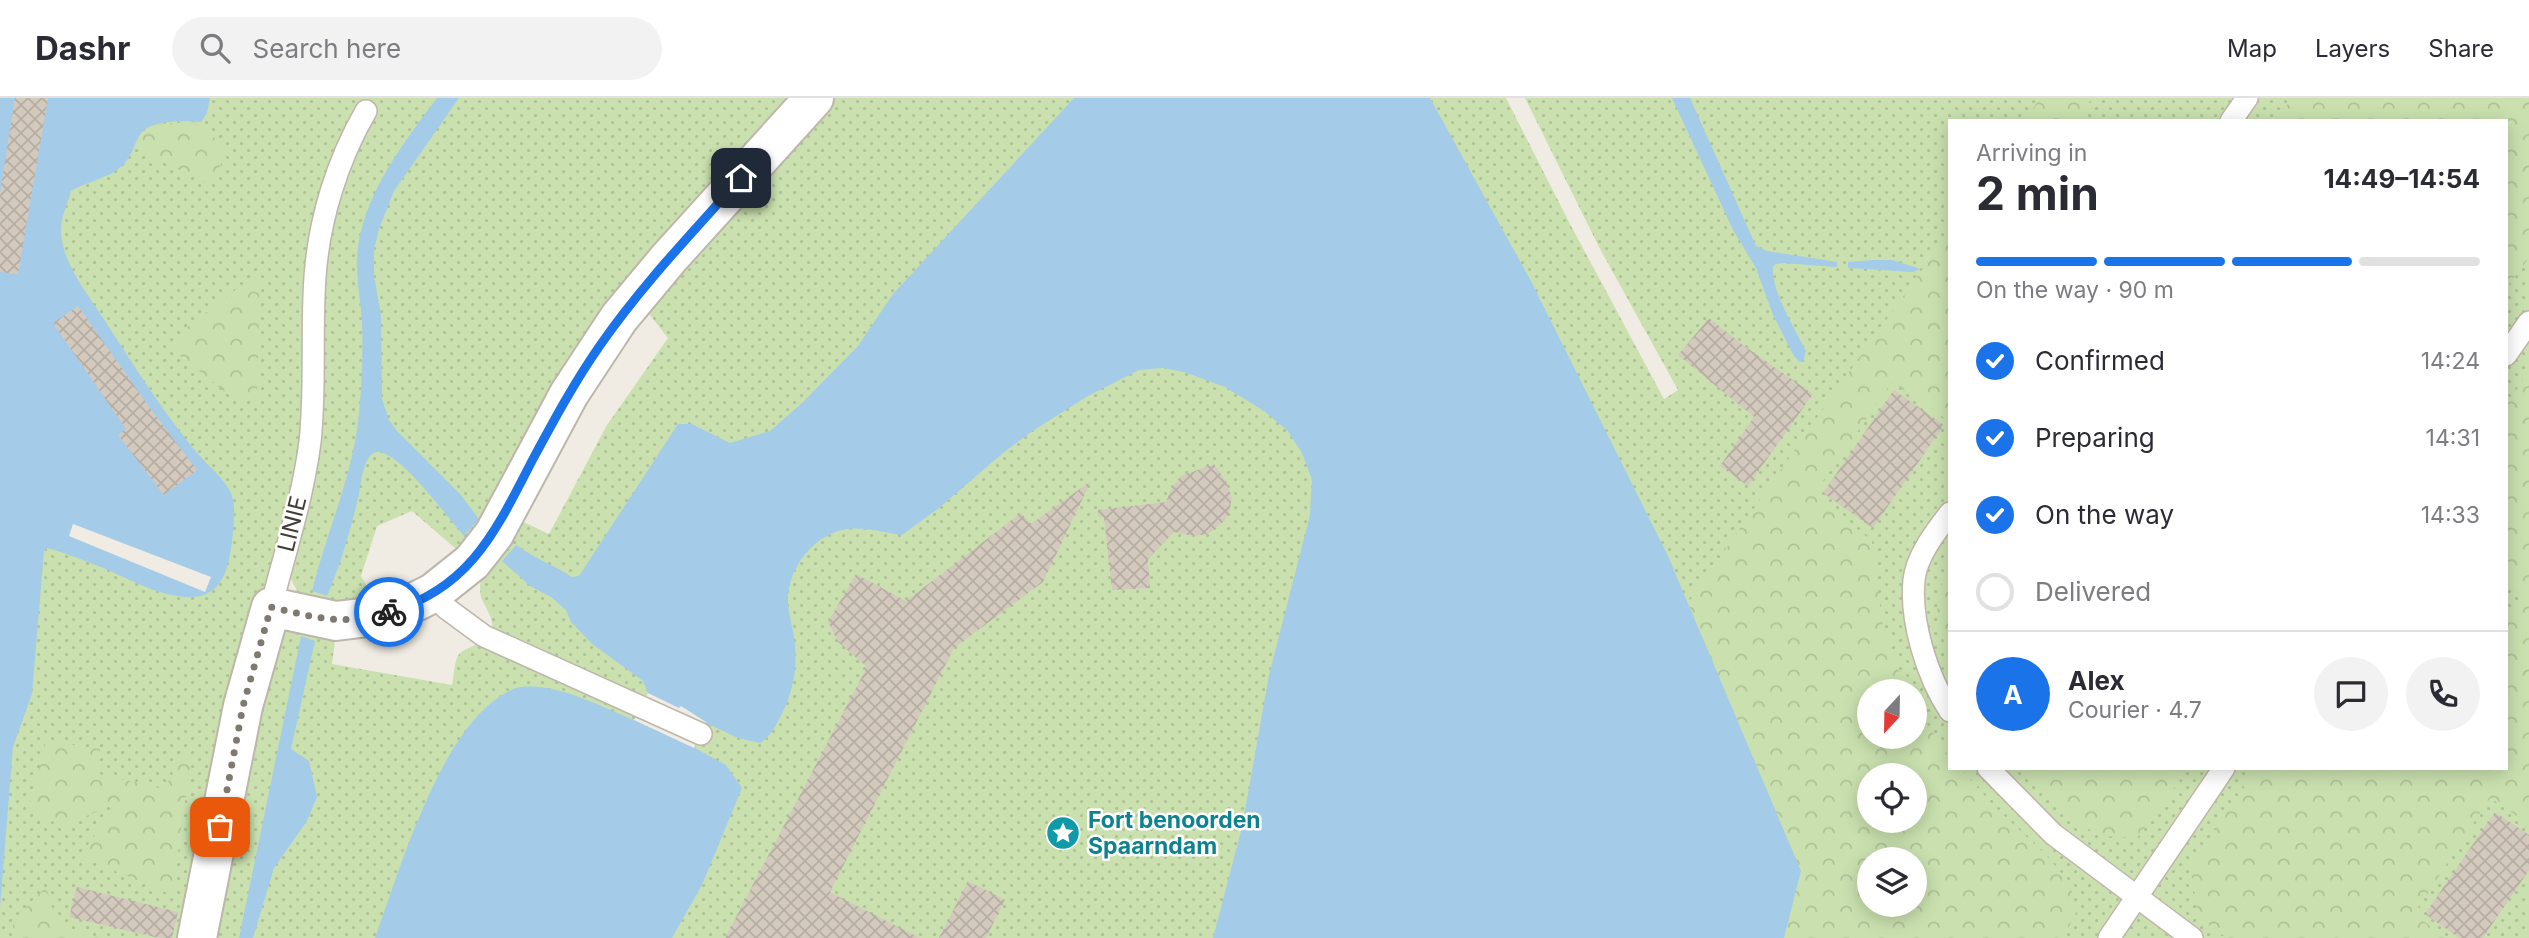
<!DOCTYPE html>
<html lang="en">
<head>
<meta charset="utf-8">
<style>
	:root { --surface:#fff; --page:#f2f2f3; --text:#2b2b33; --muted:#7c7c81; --line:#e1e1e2; --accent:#1a73e8 }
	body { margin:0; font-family:Inter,sans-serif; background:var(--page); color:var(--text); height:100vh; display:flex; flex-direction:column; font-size:26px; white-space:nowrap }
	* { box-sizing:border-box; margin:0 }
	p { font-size:23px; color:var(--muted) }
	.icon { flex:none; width:38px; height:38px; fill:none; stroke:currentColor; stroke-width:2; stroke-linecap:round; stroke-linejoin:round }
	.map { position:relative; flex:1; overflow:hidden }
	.drawer { position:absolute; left:1948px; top:21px; width:560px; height:651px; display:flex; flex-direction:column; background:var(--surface); border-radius:0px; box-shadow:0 4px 18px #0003 }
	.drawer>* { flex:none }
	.needle { width:46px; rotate:202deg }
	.fabs { position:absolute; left:1857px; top:581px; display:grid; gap:14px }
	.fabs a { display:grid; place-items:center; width:70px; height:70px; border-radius:50%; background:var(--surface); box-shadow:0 4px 18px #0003; font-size:35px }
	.pin { position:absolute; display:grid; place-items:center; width:60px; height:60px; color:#fff; margin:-30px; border-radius:14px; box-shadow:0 4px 10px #0006 }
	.courier { position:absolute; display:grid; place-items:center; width:70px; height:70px; margin:-35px; border:5px solid #1a73e8; border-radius:50%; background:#fff; color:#222; box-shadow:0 2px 9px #0007 }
	.head em { font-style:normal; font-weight:700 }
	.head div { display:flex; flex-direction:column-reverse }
	.head { display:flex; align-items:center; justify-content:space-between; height:119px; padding:0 28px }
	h1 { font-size:46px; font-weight:700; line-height:52px }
	.bar { display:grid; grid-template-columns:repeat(4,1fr); gap:10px 7px; align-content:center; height:84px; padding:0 28px }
	.bar i { height:9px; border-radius:5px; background:var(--line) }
	.bar .current { background:var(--accent) }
	.bar p { grid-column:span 4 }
	.line { display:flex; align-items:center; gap:18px; padding:0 28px; border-top:2px solid var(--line) }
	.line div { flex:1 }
	.round { display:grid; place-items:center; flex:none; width:74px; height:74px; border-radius:37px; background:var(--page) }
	ol { padding:0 28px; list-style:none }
	li { display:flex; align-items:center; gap:21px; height:77px }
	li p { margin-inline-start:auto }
	li .icon { padding:7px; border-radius:50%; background:var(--accent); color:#fff; stroke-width:4 }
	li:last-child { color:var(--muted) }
	li i { width:38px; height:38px; border:4px solid var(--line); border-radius:50% }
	header { display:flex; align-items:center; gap:42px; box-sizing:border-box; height:98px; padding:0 35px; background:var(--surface); border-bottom:2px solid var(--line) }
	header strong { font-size:33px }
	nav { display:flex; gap:38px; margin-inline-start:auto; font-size:24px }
	.search { width:490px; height:63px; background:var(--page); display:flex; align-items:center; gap:18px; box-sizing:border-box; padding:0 24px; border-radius:38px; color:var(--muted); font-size:26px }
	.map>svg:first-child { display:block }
	.grass { fill:url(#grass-dots); fill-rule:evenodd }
	.forest { fill:url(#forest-crowns); fill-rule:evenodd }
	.water { fill:#a4cce8 }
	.pier { fill:#f0ece3 }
	.building { fill:url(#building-cross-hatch) }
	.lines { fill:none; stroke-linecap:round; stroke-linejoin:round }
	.lane-casing { stroke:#bdb6aa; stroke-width:24 }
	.street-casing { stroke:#bdb6aa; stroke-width:42 }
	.lane { stroke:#fff; stroke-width:21 }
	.street { stroke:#fff; stroke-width:38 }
	.done { stroke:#7e7a71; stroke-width:7; stroke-dasharray:0 12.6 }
	.route { stroke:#1a73e8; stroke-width:9 }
	.labels { text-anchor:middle; stroke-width:5; stroke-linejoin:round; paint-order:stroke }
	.street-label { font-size:23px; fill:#413c34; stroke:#fff }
	.culture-label { font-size:23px; font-weight:bold; fill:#0d838f; stroke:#fff; text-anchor:start }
</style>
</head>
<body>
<header>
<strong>Dashr</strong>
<div class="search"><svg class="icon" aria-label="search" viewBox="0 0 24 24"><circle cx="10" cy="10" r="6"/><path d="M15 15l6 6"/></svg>Search here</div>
<nav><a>Map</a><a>Layers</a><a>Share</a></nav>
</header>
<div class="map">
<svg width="2529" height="840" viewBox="0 0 2529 840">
	<defs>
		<pattern id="grass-dots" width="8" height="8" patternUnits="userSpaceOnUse" patternTransform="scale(1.75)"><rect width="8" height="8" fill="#cae1af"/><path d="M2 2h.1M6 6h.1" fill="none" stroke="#afc297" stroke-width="1.8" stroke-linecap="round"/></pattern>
		<pattern id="forest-crowns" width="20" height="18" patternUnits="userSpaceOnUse" patternTransform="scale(1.75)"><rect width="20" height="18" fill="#cae1af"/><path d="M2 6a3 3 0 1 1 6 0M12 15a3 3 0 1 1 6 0" fill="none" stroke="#afc297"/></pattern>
		<pattern id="building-cross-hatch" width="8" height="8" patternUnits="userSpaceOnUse" patternTransform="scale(1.75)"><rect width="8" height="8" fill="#d3cabd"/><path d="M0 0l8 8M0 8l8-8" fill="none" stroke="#b6aea3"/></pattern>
	</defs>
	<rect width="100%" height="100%" fill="#f0ece3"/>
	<g class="grass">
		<polygon points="0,0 802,0 463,457 412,413 377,428 361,478 378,507 364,510 300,499 291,481 322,307 323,177 351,23 305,262 301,335 294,385 268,480 252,529 186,840 0,840"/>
		<path d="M 826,0 L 1506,0 L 1570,126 L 1664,301 L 1678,292 L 1599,149 L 1525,0 L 2529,0 L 2529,840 L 207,840 L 278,536 L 291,529 L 336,535 L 332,566 L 452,587 C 454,578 454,568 457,560 C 463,545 489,551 492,530 C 494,520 484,508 481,499 C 475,471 501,443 515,420 L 549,436 L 607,327 L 668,240 L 642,207 ZM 1950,23 L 2506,23 L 2506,670 L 1950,670 ZM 1869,593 L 1914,593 L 1914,639 L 1869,639 ZM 1869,677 L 1914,677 L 1914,723 L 1869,723 ZM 1869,761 L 1914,761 L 1914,807 L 1869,807 Z"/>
	</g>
	<g class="forest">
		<polygon points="2040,0 2092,0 2077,23 2025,23"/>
		<polygon points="2292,0 2529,0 2529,160 2506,190 2506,23 2276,23"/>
		<polygon points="193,24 229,51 210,87 135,50 142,34 158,26"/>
		<path d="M 1949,134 L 1949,323 L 1892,284 L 1814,396 L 1872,443 L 1882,523 L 1906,593 L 1869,593 L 1869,639 L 1914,639 L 1915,608 L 1949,659 L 1950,670 L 1960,670 L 1993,707 L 2048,759 L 2070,785 L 2076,815 L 2063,840 L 1784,840 L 1801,773 L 1688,505 L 1837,291 ZM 1869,677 L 1914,677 L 1914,723 L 1869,723 ZM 1869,761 L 1914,761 L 1914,807 L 1869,807 Z"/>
		<polygon points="260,173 257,299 238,304 170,250 185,231"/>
		<polygon points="2529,274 2529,726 2490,700 2414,816 2446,840 2227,840 2199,820 2191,775 2194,763 2257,670 2506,670 2506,521 2521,498 2506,488 2506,306"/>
		<path d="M 1949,467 L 1949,558 C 1935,518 1932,508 1949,467 Z"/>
		<polygon points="46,643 100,651 99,676 164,691 184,655 191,661 172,797 80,758 118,704 64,728 28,713"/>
		<polygon points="2022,670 2184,670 2186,674 2137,740 2102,738 2075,724"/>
		<polygon points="46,789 57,826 101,840 12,840 14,821"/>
	</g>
	<g class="water">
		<path d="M 0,0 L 210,0 L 207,15 L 201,24 C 185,23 156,21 143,33 C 135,41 133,57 124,66 C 111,80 88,83 71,93 C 68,105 60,121 61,134 C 63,167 88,196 105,223 C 133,266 160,309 192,349 C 203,363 223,379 230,393 C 236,404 234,422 233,435 C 229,470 224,506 177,498 C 152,494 130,482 108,472 C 88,464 68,456 48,450 L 44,453 L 32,596 L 13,649 L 0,810 Z"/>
		<path d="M 437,0 L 459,0 L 394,93 L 379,131 L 374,152 L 374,178 L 381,217 L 382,301 L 389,322 L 397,333 L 461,397 L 479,421 L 464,438 C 447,419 404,359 380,354 C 376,353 373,355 370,358 C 361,369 361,392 357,405 C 349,436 340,469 327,498 L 312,493 C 326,436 351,382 358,324 C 362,291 363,256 362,223 C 360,198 355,174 358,149 C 366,93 404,44 437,0 Z"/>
		<path d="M 1074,0 L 1430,0 L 1532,185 L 1668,458 L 1801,773 L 1784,840 L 1213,840 L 1242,729 L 1269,577 L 1310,417 L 1312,382 L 1302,355 L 1287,332 L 1264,313 L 1225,289 L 1184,274 L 1163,270 L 1139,272 L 1088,298 L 1031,334 L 1003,355 L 939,410 L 902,437 C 885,435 865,429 848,431 C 815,435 788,469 788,502 C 788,514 792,526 794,539 C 798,567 794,591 782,616 C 775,629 772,637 760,645 L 738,640 L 706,625 L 695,650 L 726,667 L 742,690 L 702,787 L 672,840 L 375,840 C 400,771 439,636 502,597 C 506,595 512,591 516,590 C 553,582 601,609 634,622 L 648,595 L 643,583 L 591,545 L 571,524 L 566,512 L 551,499 L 530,488 L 502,463 L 516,447 C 534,460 554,467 572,479 L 579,478 L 678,326 L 692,326 L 730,345 L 770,333 L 803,304 L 858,248 L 893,196 Z"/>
		<path d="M 1672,0 L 1690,0 L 1756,148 L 1767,153 L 1837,164 L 1837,169 L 1783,165 L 1776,166 L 1773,169 C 1771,193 1795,231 1806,253 L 1803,263 L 1799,264 L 1794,258 L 1773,217 L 1756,170 L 1733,132 Z"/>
		<polygon points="1872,162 1892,162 1921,171 1913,174 1848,170 1848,164"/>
		<polygon points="301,538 315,543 291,651 309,663 317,699 307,723 274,770 253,840 239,840"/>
	</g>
	<g class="pier">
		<polygon points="73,426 211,479 205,494 69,438"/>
		<polygon points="648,595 679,610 681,608 706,624 694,650 634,622"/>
	</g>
	<g class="building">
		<polygon points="15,0 48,0 18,176 0,174 0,95"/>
		<polygon points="78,208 150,310 197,372 164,397 118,337 126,331 53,225"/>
		<polygon points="1709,220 1743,247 1813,296 1748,388 1720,368 1754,319 1678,257"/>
		<polygon points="1894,292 1944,327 1873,430 1823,395"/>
		<polygon points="1214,366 1227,385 1232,400 1229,415 1225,422 1208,436 1193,438 1174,434 1148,461 1150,490 1112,492 1104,420 1098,418 1098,412 1166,404 1172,389 1181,378"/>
		<polygon points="1091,383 1043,484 954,550 830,794 920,840 725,840 867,569 838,544 828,524 856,476 906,503 1021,415 1031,426"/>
		<polygon points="2495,714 2529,737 2529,772 2483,840 2459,840 2425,816"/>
		<polygon points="968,783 1005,802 986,840 939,840"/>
		<polygon points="77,789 178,814 172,840 159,840 69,819"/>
	</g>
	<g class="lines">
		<g class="lane-casing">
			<g id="lane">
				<polyline points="2231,23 2247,0"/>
				<polyline points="2506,257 2529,224"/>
				<path d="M 1950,415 C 1936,433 1916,459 1914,482 C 1910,523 1927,579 1950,613"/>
				<polyline points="433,495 446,510 484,538 701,636"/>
				<path d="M 271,509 C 285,454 303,399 310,344 C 316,289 311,234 315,179 C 319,122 337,63 366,13"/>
				<polyline points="1988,670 2053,736 2192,840"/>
				<polyline points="2109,840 2224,670"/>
			</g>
		</g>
		<g class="street-casing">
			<polyline id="street" points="197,840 243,608 271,509 336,523 377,518 415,504 433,495 472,464 494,436 569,296 619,220 669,160 814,0"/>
		</g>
		<use href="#lane" class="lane"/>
		<use href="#street" class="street"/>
	</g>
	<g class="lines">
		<path class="done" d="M 220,729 L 243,608 L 271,509 C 317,520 343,528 389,514"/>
		<path class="route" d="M 389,514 C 472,490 497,430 533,361 C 554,322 575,283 601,246 C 642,187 693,134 741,80"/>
	</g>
	<defs>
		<g id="sight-disc" transform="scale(1.75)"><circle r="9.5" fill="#0f9aa8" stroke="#fff"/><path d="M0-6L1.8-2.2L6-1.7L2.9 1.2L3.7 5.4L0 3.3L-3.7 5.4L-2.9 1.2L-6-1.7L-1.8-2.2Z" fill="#fff"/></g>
	</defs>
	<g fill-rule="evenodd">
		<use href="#sight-disc" x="1063" y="735"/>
	</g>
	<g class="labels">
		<g class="street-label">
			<text transform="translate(292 426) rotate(-76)" y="8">LINIE</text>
		</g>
		<g class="culture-label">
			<text x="1088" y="730">Fort benoorden<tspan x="1088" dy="26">Spaarndam</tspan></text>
		</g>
	</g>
</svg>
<div class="fabs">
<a><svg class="needle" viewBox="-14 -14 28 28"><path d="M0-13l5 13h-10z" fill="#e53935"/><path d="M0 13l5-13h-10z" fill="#7c7c81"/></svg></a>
<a><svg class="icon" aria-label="locate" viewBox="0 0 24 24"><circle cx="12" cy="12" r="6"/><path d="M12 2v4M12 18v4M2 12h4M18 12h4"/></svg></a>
<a><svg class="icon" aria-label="layers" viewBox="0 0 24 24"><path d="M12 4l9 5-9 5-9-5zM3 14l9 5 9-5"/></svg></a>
</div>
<div class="pin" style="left:220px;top:729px;background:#ea580c"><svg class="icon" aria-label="bag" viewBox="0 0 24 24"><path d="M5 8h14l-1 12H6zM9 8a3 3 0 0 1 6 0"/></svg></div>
<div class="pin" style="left:741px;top:80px;background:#1f2937"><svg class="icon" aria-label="home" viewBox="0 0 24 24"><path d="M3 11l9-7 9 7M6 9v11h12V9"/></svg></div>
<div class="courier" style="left:389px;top:514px"><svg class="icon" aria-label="bike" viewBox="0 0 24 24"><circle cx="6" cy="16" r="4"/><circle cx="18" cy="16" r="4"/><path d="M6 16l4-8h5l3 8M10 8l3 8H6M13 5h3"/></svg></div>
<section class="drawer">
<div class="head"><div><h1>2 min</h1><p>Arriving in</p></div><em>14:49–14:54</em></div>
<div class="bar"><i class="current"></i><i class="current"></i><i class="current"></i><i></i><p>On the way · 90 m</p></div>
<ol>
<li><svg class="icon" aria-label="check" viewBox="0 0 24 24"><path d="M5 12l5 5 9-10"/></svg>Confirmed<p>14:24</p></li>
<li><svg class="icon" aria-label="check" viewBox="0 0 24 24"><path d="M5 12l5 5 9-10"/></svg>Preparing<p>14:31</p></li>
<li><svg class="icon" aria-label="check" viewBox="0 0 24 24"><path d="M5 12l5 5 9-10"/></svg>On the way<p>14:33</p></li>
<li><i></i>Delivered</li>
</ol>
<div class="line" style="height:126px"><b class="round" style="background:var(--accent);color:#fff">A</b><div><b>Alex</b><p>Courier · 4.7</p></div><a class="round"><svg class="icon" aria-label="chat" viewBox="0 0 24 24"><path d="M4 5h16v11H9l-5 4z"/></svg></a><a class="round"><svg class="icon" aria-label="phone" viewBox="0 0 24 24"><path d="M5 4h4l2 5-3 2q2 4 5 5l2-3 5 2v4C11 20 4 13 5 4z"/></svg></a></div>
</section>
</div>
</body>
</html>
